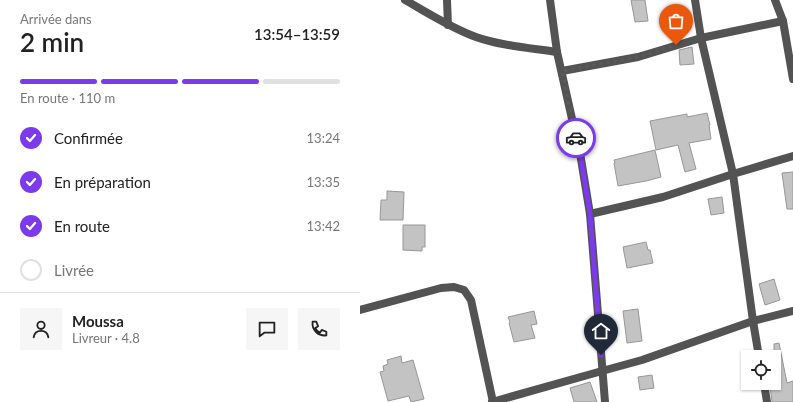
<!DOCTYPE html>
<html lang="fr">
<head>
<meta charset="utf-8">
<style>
	:root { --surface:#fff; --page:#f6f6f6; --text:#222; --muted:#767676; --line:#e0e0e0; --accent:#7c3aed }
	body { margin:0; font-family:Lato,sans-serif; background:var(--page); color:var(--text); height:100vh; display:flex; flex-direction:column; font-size:15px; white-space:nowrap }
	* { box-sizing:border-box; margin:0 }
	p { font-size:13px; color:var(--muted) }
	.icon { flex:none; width:22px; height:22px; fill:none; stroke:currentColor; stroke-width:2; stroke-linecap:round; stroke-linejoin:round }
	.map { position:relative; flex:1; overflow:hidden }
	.details { display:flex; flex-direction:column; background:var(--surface); width:360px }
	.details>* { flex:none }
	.fabs { position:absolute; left:381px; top:350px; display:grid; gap:8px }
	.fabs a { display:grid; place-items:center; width:40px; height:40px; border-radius:0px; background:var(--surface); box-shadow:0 1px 3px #0004; font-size:20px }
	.pin { position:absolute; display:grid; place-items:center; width:34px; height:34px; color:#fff; margin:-41px -17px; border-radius:50% 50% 50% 0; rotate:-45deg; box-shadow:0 0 4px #0007 }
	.pin .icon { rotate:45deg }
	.courier { position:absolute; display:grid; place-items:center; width:40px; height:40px; margin:-20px; border:3px solid #7c3aed; border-radius:50%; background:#fff; color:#222; box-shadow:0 1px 5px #0007 }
	.headline em { font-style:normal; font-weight:600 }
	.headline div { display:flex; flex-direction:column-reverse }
	.headline { display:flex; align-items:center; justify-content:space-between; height:68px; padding:0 20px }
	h1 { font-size:26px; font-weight:600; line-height:30px }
	.bar { display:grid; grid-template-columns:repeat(4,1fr); gap:6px 4px; align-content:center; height:48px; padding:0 20px }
	.bar i { height:5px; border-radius:3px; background:var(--line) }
	.bar .on { background:var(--accent) }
	.bar p { grid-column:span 4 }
	.line { display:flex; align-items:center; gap:10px; padding:0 20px; border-top:1px solid var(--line) }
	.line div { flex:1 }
	.round { display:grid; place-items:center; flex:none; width:42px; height:42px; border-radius:0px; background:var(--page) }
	ol { padding:0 20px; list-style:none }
	li { display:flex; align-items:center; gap:12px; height:44px }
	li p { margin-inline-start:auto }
	li .icon { padding:4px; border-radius:50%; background:var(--accent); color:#fff; stroke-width:4 }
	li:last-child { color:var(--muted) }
	li i { width:22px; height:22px; border:2px solid var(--line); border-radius:50% }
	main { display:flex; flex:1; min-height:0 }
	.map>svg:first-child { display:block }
	.building { fill:#c3c3c3; stroke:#979797 }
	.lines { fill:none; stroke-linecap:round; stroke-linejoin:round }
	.street { stroke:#535353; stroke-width:8 }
	.done { stroke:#595959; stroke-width:4; stroke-dasharray:0 7.2 }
	.route { stroke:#7c3aed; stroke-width:5 }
</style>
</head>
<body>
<main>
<section class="details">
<div class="headline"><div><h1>2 min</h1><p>Arrivée dans</p></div><em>13:54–13:59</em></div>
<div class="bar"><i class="on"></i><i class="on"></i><i class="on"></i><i></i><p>En route · 110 m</p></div>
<ol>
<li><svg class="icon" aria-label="check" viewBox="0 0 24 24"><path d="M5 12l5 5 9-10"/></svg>Confirmée<p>13:24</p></li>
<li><svg class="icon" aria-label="check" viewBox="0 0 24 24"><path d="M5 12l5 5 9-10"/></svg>En préparation<p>13:35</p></li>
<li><svg class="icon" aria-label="check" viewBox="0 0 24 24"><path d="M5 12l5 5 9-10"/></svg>En route<p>13:42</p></li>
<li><i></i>Livrée</li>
</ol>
<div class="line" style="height:72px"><a class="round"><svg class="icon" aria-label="person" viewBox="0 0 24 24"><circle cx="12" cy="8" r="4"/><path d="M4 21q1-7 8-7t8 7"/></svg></a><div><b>Moussa</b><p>Livreur · 4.8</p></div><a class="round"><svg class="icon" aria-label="chat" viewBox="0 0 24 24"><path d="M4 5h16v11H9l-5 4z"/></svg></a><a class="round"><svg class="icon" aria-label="phone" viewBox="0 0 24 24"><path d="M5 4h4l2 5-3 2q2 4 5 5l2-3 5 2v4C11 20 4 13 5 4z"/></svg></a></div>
</section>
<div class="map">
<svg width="433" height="402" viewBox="0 0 433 402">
	<rect width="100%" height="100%" fill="#fff"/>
	<g class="building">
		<polygon points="271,0 285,0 288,21 275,22"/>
		<polygon points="328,12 330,28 315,29 314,13"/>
		<polygon points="332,47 334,64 320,65 319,50"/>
		<polygon points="347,113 350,125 349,125 351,139 329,143 336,169 325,172 318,145 296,150 290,121 327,114 327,117"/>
		<polygon points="295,150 301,177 286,181 258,186 254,163 255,163 254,160"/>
		<polygon points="433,172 433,209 427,209 422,173"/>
		<polygon points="27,191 44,192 43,220 20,220 21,200 27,200"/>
		<polygon points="362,197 364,213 351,215 348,199"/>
		<polygon points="43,225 65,225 65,247 62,247 62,251 43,250"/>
		<polygon points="286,242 288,250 290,250 293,263 267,268 263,247"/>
		<polygon points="414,279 420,300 405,305 399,284"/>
		<polygon points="278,309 282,341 267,343 263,311"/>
		<polygon points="174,311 177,324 171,325 175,338 154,342 149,323 150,322 148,317"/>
		<polygon points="419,343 427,383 433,381 433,402 412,402 410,386 414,385 414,344"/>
		<polygon points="41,356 42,363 53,360 64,399 51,402 49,396 28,401 20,372 24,371 23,366 28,364 27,360"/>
		<polygon points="292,375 294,388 280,390 278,377"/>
		<polygon points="230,382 237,402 214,402 210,388"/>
	</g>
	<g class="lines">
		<g class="street">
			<path d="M 45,0 C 68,13 91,28 116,37 C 141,46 171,48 197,52"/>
			<polyline points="87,0 88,25"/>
			<polyline points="190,0 197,52 221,159 230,214 245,402"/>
			<polyline points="335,0 341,38 373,174 393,321 399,357"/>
			<polyline points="415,0 423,21 433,79"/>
			<polyline points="202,71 278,57 341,38 423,21"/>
			<polyline points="230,214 303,197 373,174 433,156"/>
			<polyline points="0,310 81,288 94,287 104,290 111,300 133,402"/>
			<polyline points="404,383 407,402"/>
			<polyline points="132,402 242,371 282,360 393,321 433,311"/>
		</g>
	</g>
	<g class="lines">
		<polyline class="done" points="216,138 202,71 278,57 316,45"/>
		<polyline class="route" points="216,138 221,159 230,214 241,355"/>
	</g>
</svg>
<div class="fabs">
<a><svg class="icon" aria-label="locate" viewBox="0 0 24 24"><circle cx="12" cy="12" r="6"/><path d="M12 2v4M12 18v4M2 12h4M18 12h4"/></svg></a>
</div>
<div class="pin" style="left:316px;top:45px;background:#ea580c"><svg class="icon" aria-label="bag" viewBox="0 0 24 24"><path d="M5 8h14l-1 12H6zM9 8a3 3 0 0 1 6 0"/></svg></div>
<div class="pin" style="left:241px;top:355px;background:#1f2937"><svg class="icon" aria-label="home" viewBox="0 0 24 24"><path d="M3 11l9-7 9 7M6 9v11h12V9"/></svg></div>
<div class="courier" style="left:216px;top:138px"><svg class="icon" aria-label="car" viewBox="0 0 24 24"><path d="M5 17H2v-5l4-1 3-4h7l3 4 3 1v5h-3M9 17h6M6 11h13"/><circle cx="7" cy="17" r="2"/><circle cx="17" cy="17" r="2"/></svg></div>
</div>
</main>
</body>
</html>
